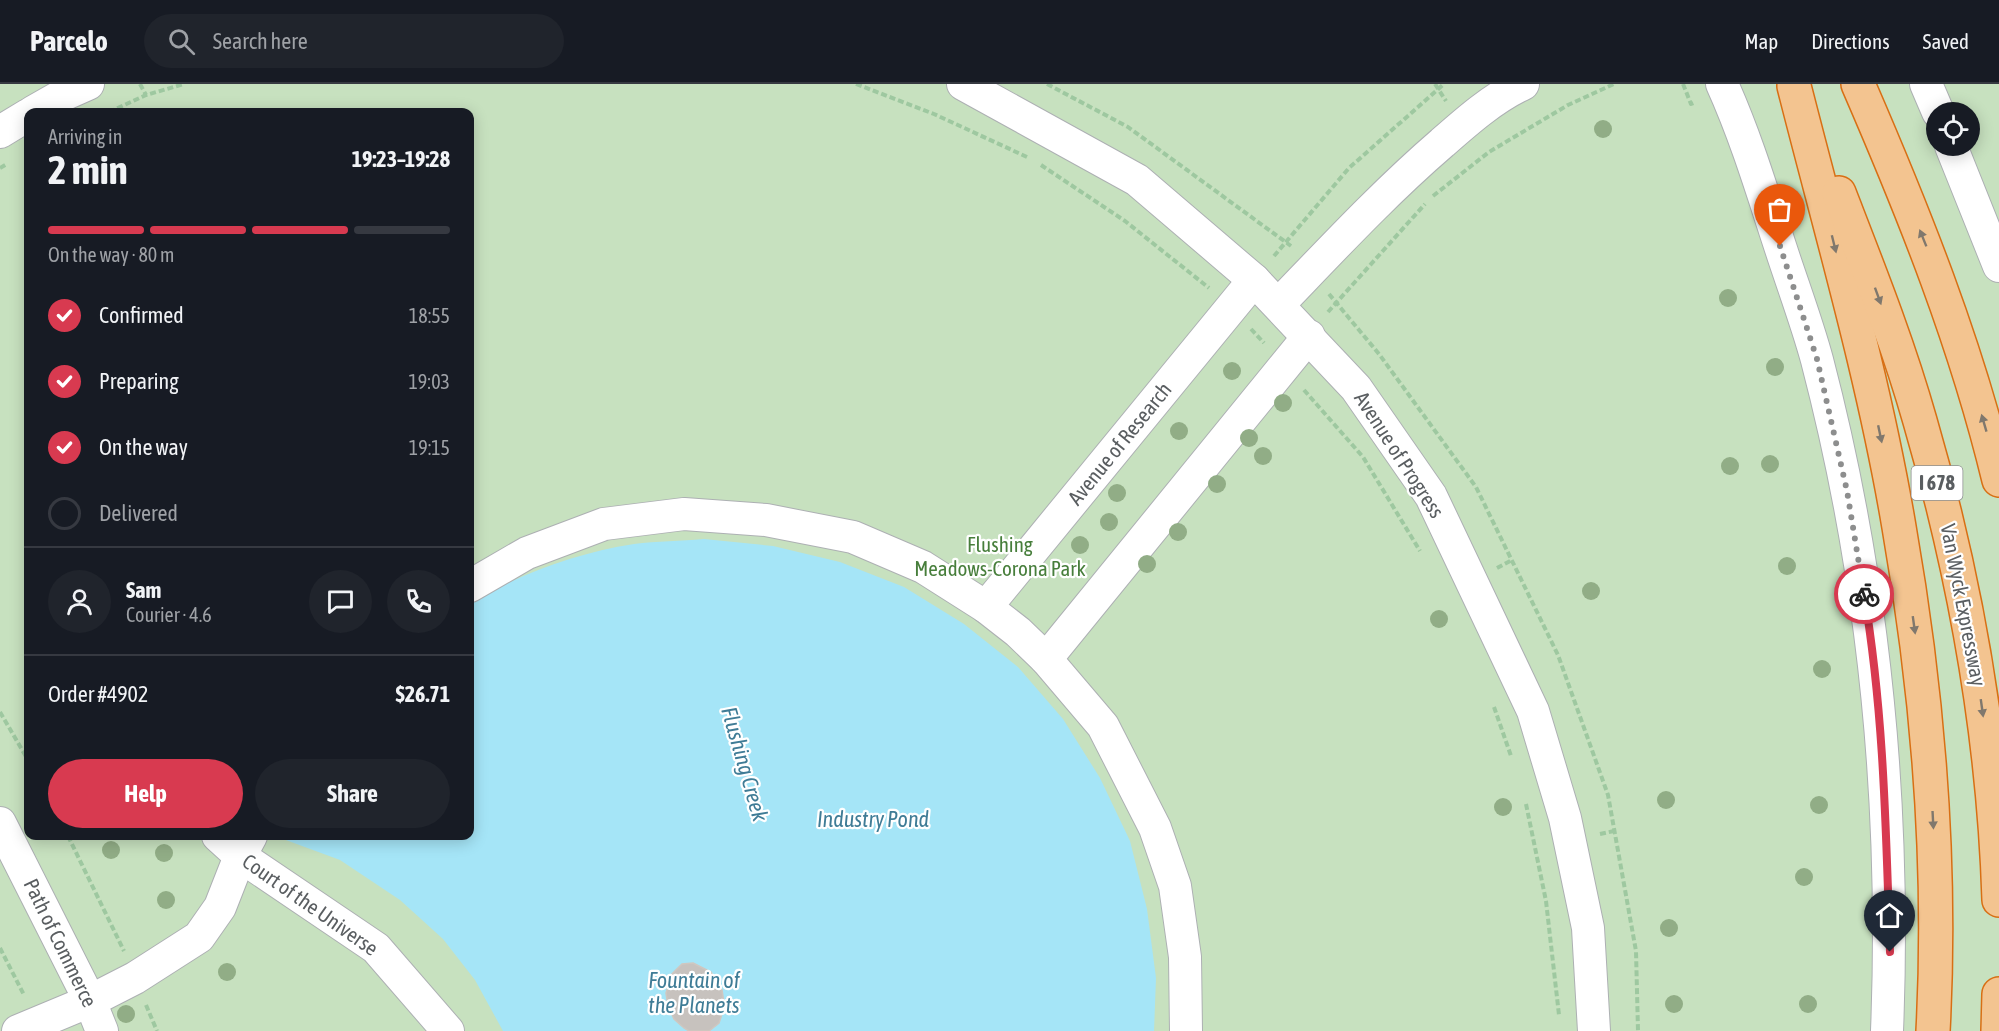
<!DOCTYPE html>
<html lang="en">
<head>
<meta charset="utf-8">
<style>
	:root { --surface:#171b24; --page:#20242c; --text:#f1f3f6; --muted:#9ea1a6; --line:#363941; --accent:#d83a50 }
	body { margin:0; font-family:"Asap Condensed",sans-serif; background:var(--page); color:var(--text); height:100vh; display:flex; flex-direction:column; font-size:22px; white-space:nowrap }
	* { box-sizing:border-box; margin:0 }
	p { font-size:20px; color:var(--muted) }
	.icon { flex:none; width:33px; height:33px; fill:none; stroke:currentColor; stroke-width:2; stroke-linecap:round; stroke-linejoin:round }
	.map { position:relative; flex:1; overflow:hidden }
	.details { position:absolute; left:24px; top:24px; width:450px; height:732px; display:flex; flex-direction:column; background:var(--surface); border-radius:12px; box-shadow:0 3px 15px #0003 }
	.details>* { flex:none }
	.tools { position:absolute; left:1926px; top:18px; display:grid; gap:12px }
	.tools a { display:grid; place-items:center; width:54px; height:54px; border-radius:50%; background:var(--surface); box-shadow:0 3px 15px #0003; font-size:30px }
	.pin { position:absolute; display:grid; place-items:center; width:51px; height:51px; color:#fff; margin:-62px -26px; border-radius:50% 50% 50% 0; rotate:-45deg; box-shadow:0 0 6px #0007 }
	.pin .icon { rotate:45deg }
	.courier { position:absolute; display:grid; place-items:center; width:60px; height:60px; margin:-30px; border:4px solid #d83a50; border-radius:50%; background:#fff; color:#222; box-shadow:0 2px 8px #0007 }
	.summary em { font-style:normal; font-weight:700 }
	.summary div { display:flex; flex-direction:column-reverse }
	.summary { display:flex; align-items:center; justify-content:space-between; height:102px; padding:0 24px }
	h1 { font-size:39px; font-weight:700; line-height:45px }
	.bar { display:grid; grid-template-columns:repeat(4,1fr); gap:9px 6px; align-content:center; height:72px; padding:0 24px }
	.bar i { height:8px; border-radius:4px; background:var(--line) }
	.bar .active { background:var(--accent) }
	.bar p { grid-column:span 4 }
	.line { display:flex; align-items:center; gap:15px; padding:0 24px; border-top:2px solid var(--line) }
	.line div { flex:1 }
	.round { display:grid; place-items:center; flex:none; width:63px; height:63px; border-radius:32px; background:var(--page) }
	ol { padding:0 24px; list-style:none }
	li { display:flex; align-items:center; gap:18px; height:66px }
	li p { margin-inline-start:auto }
	li .icon { padding:6px; border-radius:50%; background:var(--accent); color:#fff; stroke-width:4 }
	li:last-child { color:var(--muted) }
	li i { width:33px; height:33px; border:3px solid var(--line); border-radius:50% }
	.cta { display:flex; gap:12px; margin-top:auto; padding:12px 24px }
	.cta a { flex:1; height:69px; border-radius:36px; background:var(--accent); color:#fff; font-size:24px; font-weight:700; line-height:69px; text-align:center }
	.cta a+a { background:var(--page); color:var(--text) }
	header { display:flex; align-items:center; gap:36px; box-sizing:border-box; height:84px; padding:0 30px; background:var(--surface); border-bottom:2px solid var(--line) }
	header strong { font-size:28px }
	nav { display:flex; gap:33px; margin-inline-start:auto; font-size:21px }
	.search { width:420px; height:54px; background:var(--page); display:flex; align-items:center; gap:15px; box-sizing:border-box; padding:0 21px; border-radius:33px; color:var(--muted); font-size:22px }
	.map>svg:first-child { display:block }
	.green { fill:#c7e1bf; fill-rule:evenodd }
	.water { fill:#a5e5f7 }
	.building { fill:#c7c2be; stroke:#cfc7c0; stroke-width:1.5 }
	.lines { fill:none; stroke-linecap:round; stroke-linejoin:round }
	.street-casing { stroke:#adb0b3; stroke-width:34 }
	.highway-casing { stroke:#d86f14; stroke-width:36 }
	.path { stroke:#9ec8a0; stroke-width:4; stroke-dasharray:6 3; stroke-linecap:butt }
	.street { stroke:#fff; stroke-width:32 }
	.highway { stroke:#f3c490; stroke-width:33 }
	.tree { fill:#91ad86 }
	.oneway { fill:#80786d }
	.done { stroke:#8d8e8e; stroke-width:6; stroke-dasharray:0 10.8 }
	.route { stroke:#d83a50; stroke-width:8 }
	.labels { text-anchor:middle; stroke-width:4.5; stroke-linejoin:round; paint-order:stroke }
	.shield { fill:#fff; stroke:#8c8e90; stroke-width:1.5 }
	.shield-label { font-size:20px; font-weight:bold; fill:#5a5e61 }
	.street-label { font-size:21px; fill:#5a5e61; stroke:#fff }
	.park-label { font-size:21px; fill:#477e3b; stroke:#fff }
	.water-label { font-size:22px; font-style:italic; fill:#3f7c96; stroke:#fff }
</style>
</head>
<body>
<header>
<strong>Parcelo</strong>
<div class="search"><svg class="icon" aria-label="search" viewBox="0 0 24 24"><circle cx="10" cy="10" r="6"/><path d="M15 15l6 6"/></svg>Search here</div>
<nav><a>Map</a><a>Directions</a><a>Saved</a></nav>
</header>
<div class="map">
<svg width="1999" height="947" viewBox="0 0 1999 947">
	<rect width="100%" height="100%" fill="#ebe7e1"/>
	<path class="green" d="M 0,0 L 1999,0 L 1999,947 L 0,947 ZM 28,28 L 470,28 L 470,752 L 28,752 ZM 1936,28 L 1970,28 L 1970,62 L 1936,62 Z"/>
	<path class="water" d="M 704,455 L 773,462 L 840,478 L 904,503 L 964,540 L 1018,583 L 1063,635 L 1100,694 L 1130,757 L 1147,825 L 1156,894 L 1154,947 L 503,947 L 475,896 L 443,855 L 400,816 L 340,776 L 275,752 L 470,752 L 470,519 C 520,490 576,469 634,460 C 657,457 681,457 704,455 Z"/>
	<polygon class="building" points="693,879 711,888 722,906 724,919 721,933 719,939 709,947 689,947 684,944 674,935 668,922 666,909 672,890 682,880"/>
	<g class="lines">
		<g class="street-casing">
			<g id="street">
				<polyline points="963,0 1137,96 1254,196 1356,304 1431,412 1533,627 1565,734 1588,844 1594,947"/>
				<path d="M 1722,0 C 1746,53 1763,110 1781,165 C 1793,202 1807,239 1817,276 C 1874,494 1896,722 1887,947"/>
				<polyline points="1926,0 1938,28"/>
				<polyline points="33,28 61,12 88,0"/>
				<polyline points="0,48 28,31"/>
				<polyline points="1951,62 1999,182"/>
				<path d="M 1279,220 C 1332,165 1384,109 1442,59 C 1467,37 1493,14 1523,0"/>
				<polyline points="470,502 527,469 604,440 684,430 766,436 853,453 923,483 986,523 1018,548 1046,575 1103,642 1155,744 1175,802 1185,873 1186,947"/>
				<polyline points="986,523 1254,196"/>
				<polyline points="1046,575 1309,252"/>
				<polyline points="0,739 90,917 102,947"/>
				<polyline points="218,752 240,772 376,864 448,947"/>
				<polyline points="18,947 90,917 135,894 199,853 220,823 240,772 251,752"/>
			</g>
		</g>
		<g class="highway-casing">
			<g id="highway">
				<path d="M 1858,0 C 1914,129 1966,259 1999,396"/>
				<path d="M 1794,2 C 1831,148 1874,294 1899,443 C 1928,609 1942,779 1933,947"/>
				<path d="M 1839,109 C 1868,184 1898,259 1920,337 C 1965,492 1994,654 1999,816"/>
				<polyline points="1998,947 1999,910"/>
			</g>
		</g>
		<g class="path">
			<polyline points="140,0 146,11"/>
			<polyline points="856,0 934,30 1027,73"/>
			<polyline points="1047,0 1128,43 1291,162"/>
			<polyline points="1435,0 1446,17"/>
			<polyline points="1683,0 1691,20 1696,18"/>
			<polyline points="109,28 146,11 184,0"/>
			<polyline points="1041,81 1125,137 1209,204"/>
			<polyline points="0,84 7,80"/>
			<polyline points="1433,112 1489,68 1568,21 1614,0"/>
			<polyline points="1274,172 1349,84 1444,0"/>
			<polyline points="1329,210 1379,270 1476,403 1558,571 1608,711 1636,867 1638,947"/>
			<polyline points="1328,228 1425,120"/>
			<polyline points="1251,245 1264,259"/>
			<polyline points="1304,306 1363,373 1420,467"/>
			<polyline points="1497,484 1512,476"/>
			<polyline points="1494,623 1511,672"/>
			<polyline points="0,628 28,676"/>
			<polyline points="1526,720 1546,817 1559,931"/>
			<polyline points="1600,750 1614,747"/>
			<polyline points="68,752 124,867"/>
			<polyline points="0,864 24,911"/>
			<polyline points="146,921 157,947"/>
		</g>
		<use href="#street" class="street"/>
		<use href="#highway" class="highway"/>
	</g>
	<g class="tree">
		<circle cx="1603" cy="45" r="9"/>
		<circle cx="1728" cy="214" r="9"/>
		<circle cx="1775" cy="283" r="9"/>
		<circle cx="1232" cy="287" r="9"/>
		<circle cx="1283" cy="319" r="9"/>
		<circle cx="1179" cy="347" r="9"/>
		<circle cx="1249" cy="354" r="9"/>
		<circle cx="1263" cy="372" r="9"/>
		<circle cx="1770" cy="380" r="9"/>
		<circle cx="1730" cy="382" r="9"/>
		<circle cx="1217" cy="400" r="9"/>
		<circle cx="1117" cy="409" r="9"/>
		<circle cx="1109" cy="438" r="9"/>
		<circle cx="1178" cy="448" r="9"/>
		<circle cx="1080" cy="461" r="9"/>
		<circle cx="1147" cy="480" r="9"/>
		<circle cx="1787" cy="482" r="9"/>
		<circle cx="1591" cy="507" r="9"/>
		<circle cx="1439" cy="535" r="9"/>
		<circle cx="1822" cy="585" r="9"/>
		<circle cx="1666" cy="716" r="9"/>
		<circle cx="1819" cy="721" r="9"/>
		<circle cx="1503" cy="723" r="9"/>
		<circle cx="111" cy="766" r="9"/>
		<circle cx="164" cy="769" r="9"/>
		<circle cx="1804" cy="793" r="9"/>
		<circle cx="166" cy="816" r="9"/>
		<circle cx="1669" cy="844" r="9"/>
		<circle cx="227" cy="888" r="9"/>
		<circle cx="1674" cy="920" r="9"/>
		<circle cx="1808" cy="920" r="9"/>
		<circle cx="126" cy="930" r="9"/>
	</g>
	<defs><path id="oneway-solid" d="M-6-.8H1V-3.2L6.5 0L1 3.2V.8H-6Z" transform="scale(1.5)"/></defs>
	<g class="oneway">
		<use href="#oneway-solid" transform="translate(1923 154) rotate(-112)"/>
		<use href="#oneway-solid" transform="translate(1834 160) rotate(76)"/>
		<use href="#oneway-solid" transform="translate(1878 212) rotate(70)"/>
		<use href="#oneway-solid" transform="translate(1984 339) rotate(-106)"/>
		<use href="#oneway-solid" transform="translate(1880 350) rotate(78)"/>
		<use href="#oneway-solid" transform="translate(1914 541) rotate(82)"/>
		<use href="#oneway-solid" transform="translate(1982 624) rotate(82)"/>
		<use href="#oneway-solid" transform="translate(1933 736) rotate(87)"/>
	</g>
	<g class="lines">
		<polyline class="done" points="1780,162 1817,275 1847,407 1864,510"/>
		<path class="route" d="M 1864,510 C 1884,628 1886,748 1890,868"/>
	</g>
	<g class="labels">
		<rect class="shield" x="1911.5" y="382" width="51" height="34" rx="4.5"/>
		<g class="shield-label">
			<text x="1937" y="406">I 678</text>
		</g>
		<g class="street-label">
			<text transform="translate(1120 360) rotate(-51)" y="7">Avenue of Research</text>
			<text transform="translate(1399 371) rotate(57)" y="7">Avenue of Progress</text>
			<text transform="translate(1963 521) rotate(79)" y="7">Van Wyck Expressway</text>
			<text transform="translate(310 821) rotate(35)" y="7">Court of the Universe</text>
			<text transform="translate(60 859) rotate(64)" y="7">Path of Commerce</text>
		</g>
		<g class="park-label">
			<text x="1000" y="468">Flushing<tspan x="1000" dy="24">Meadows-Corona Park</tspan></text>
		</g>
		<g class="water-label">
			<text transform="translate(745 680) rotate(74)" y="8">Flushing Creek</text>
			<text x="873" y="743">Industry Pond</text>
			<text x="694" y="904">Fountain of<tspan x="694" dy="25">the Planets</tspan></text>
		</g>
	</g>
</svg>
<div class="tools">
<a><svg class="icon" aria-label="locate" viewBox="0 0 24 24"><circle cx="12" cy="12" r="6"/><path d="M12 2v4M12 18v4M2 12h4M18 12h4"/></svg></a>
</div>
<div class="pin" style="left:1780px;top:162px;background:#ea580c"><svg class="icon" aria-label="bag" viewBox="0 0 24 24"><path d="M5 8h14l-1 12H6zM9 8a3 3 0 0 1 6 0"/></svg></div>
<div class="pin" style="left:1890px;top:868px;background:#1f2937"><svg class="icon" aria-label="home" viewBox="0 0 24 24"><path d="M3 11l9-7 9 7M6 9v11h12V9"/></svg></div>
<div class="courier" style="left:1864px;top:510px"><svg class="icon" aria-label="bike" viewBox="0 0 24 24"><circle cx="6" cy="16" r="4"/><circle cx="18" cy="16" r="4"/><path d="M6 16l4-8h5l3 8M10 8l3 8H6M13 5h3"/></svg></div>
<section class="details">
<div class="summary"><div><h1>2 min</h1><p>Arriving in</p></div><em>19:23–19:28</em></div>
<div class="bar"><i class="active"></i><i class="active"></i><i class="active"></i><i></i><p>On the way · 80 m</p></div>
<ol>
<li><svg class="icon" aria-label="check" viewBox="0 0 24 24"><path d="M5 12l5 5 9-10"/></svg>Confirmed<p>18:55</p></li>
<li><svg class="icon" aria-label="check" viewBox="0 0 24 24"><path d="M5 12l5 5 9-10"/></svg>Preparing<p>19:03</p></li>
<li><svg class="icon" aria-label="check" viewBox="0 0 24 24"><path d="M5 12l5 5 9-10"/></svg>On the way<p>19:15</p></li>
<li><i></i>Delivered</li>
</ol>
<div class="line" style="height:108px"><a class="round"><svg class="icon" aria-label="person" viewBox="0 0 24 24"><circle cx="12" cy="8" r="4"/><path d="M4 21q1-7 8-7t8 7"/></svg></a><div><b>Sam</b><p>Courier · 4.6</p></div><a class="round"><svg class="icon" aria-label="chat" viewBox="0 0 24 24"><path d="M4 5h16v11H9l-5 4z"/></svg></a><a class="round"><svg class="icon" aria-label="phone" viewBox="0 0 24 24"><path d="M5 4h4l2 5-3 2q2 4 5 5l2-3 5 2v4C11 20 4 13 5 4z"/></svg></a></div>
<div class="line" style="height:78px"><div>Order #4902</div><b>$26.71</b></div>
<div class="cta"><a>Help</a><a>Share</a></div>
</section>
</div>
</body>
</html>
